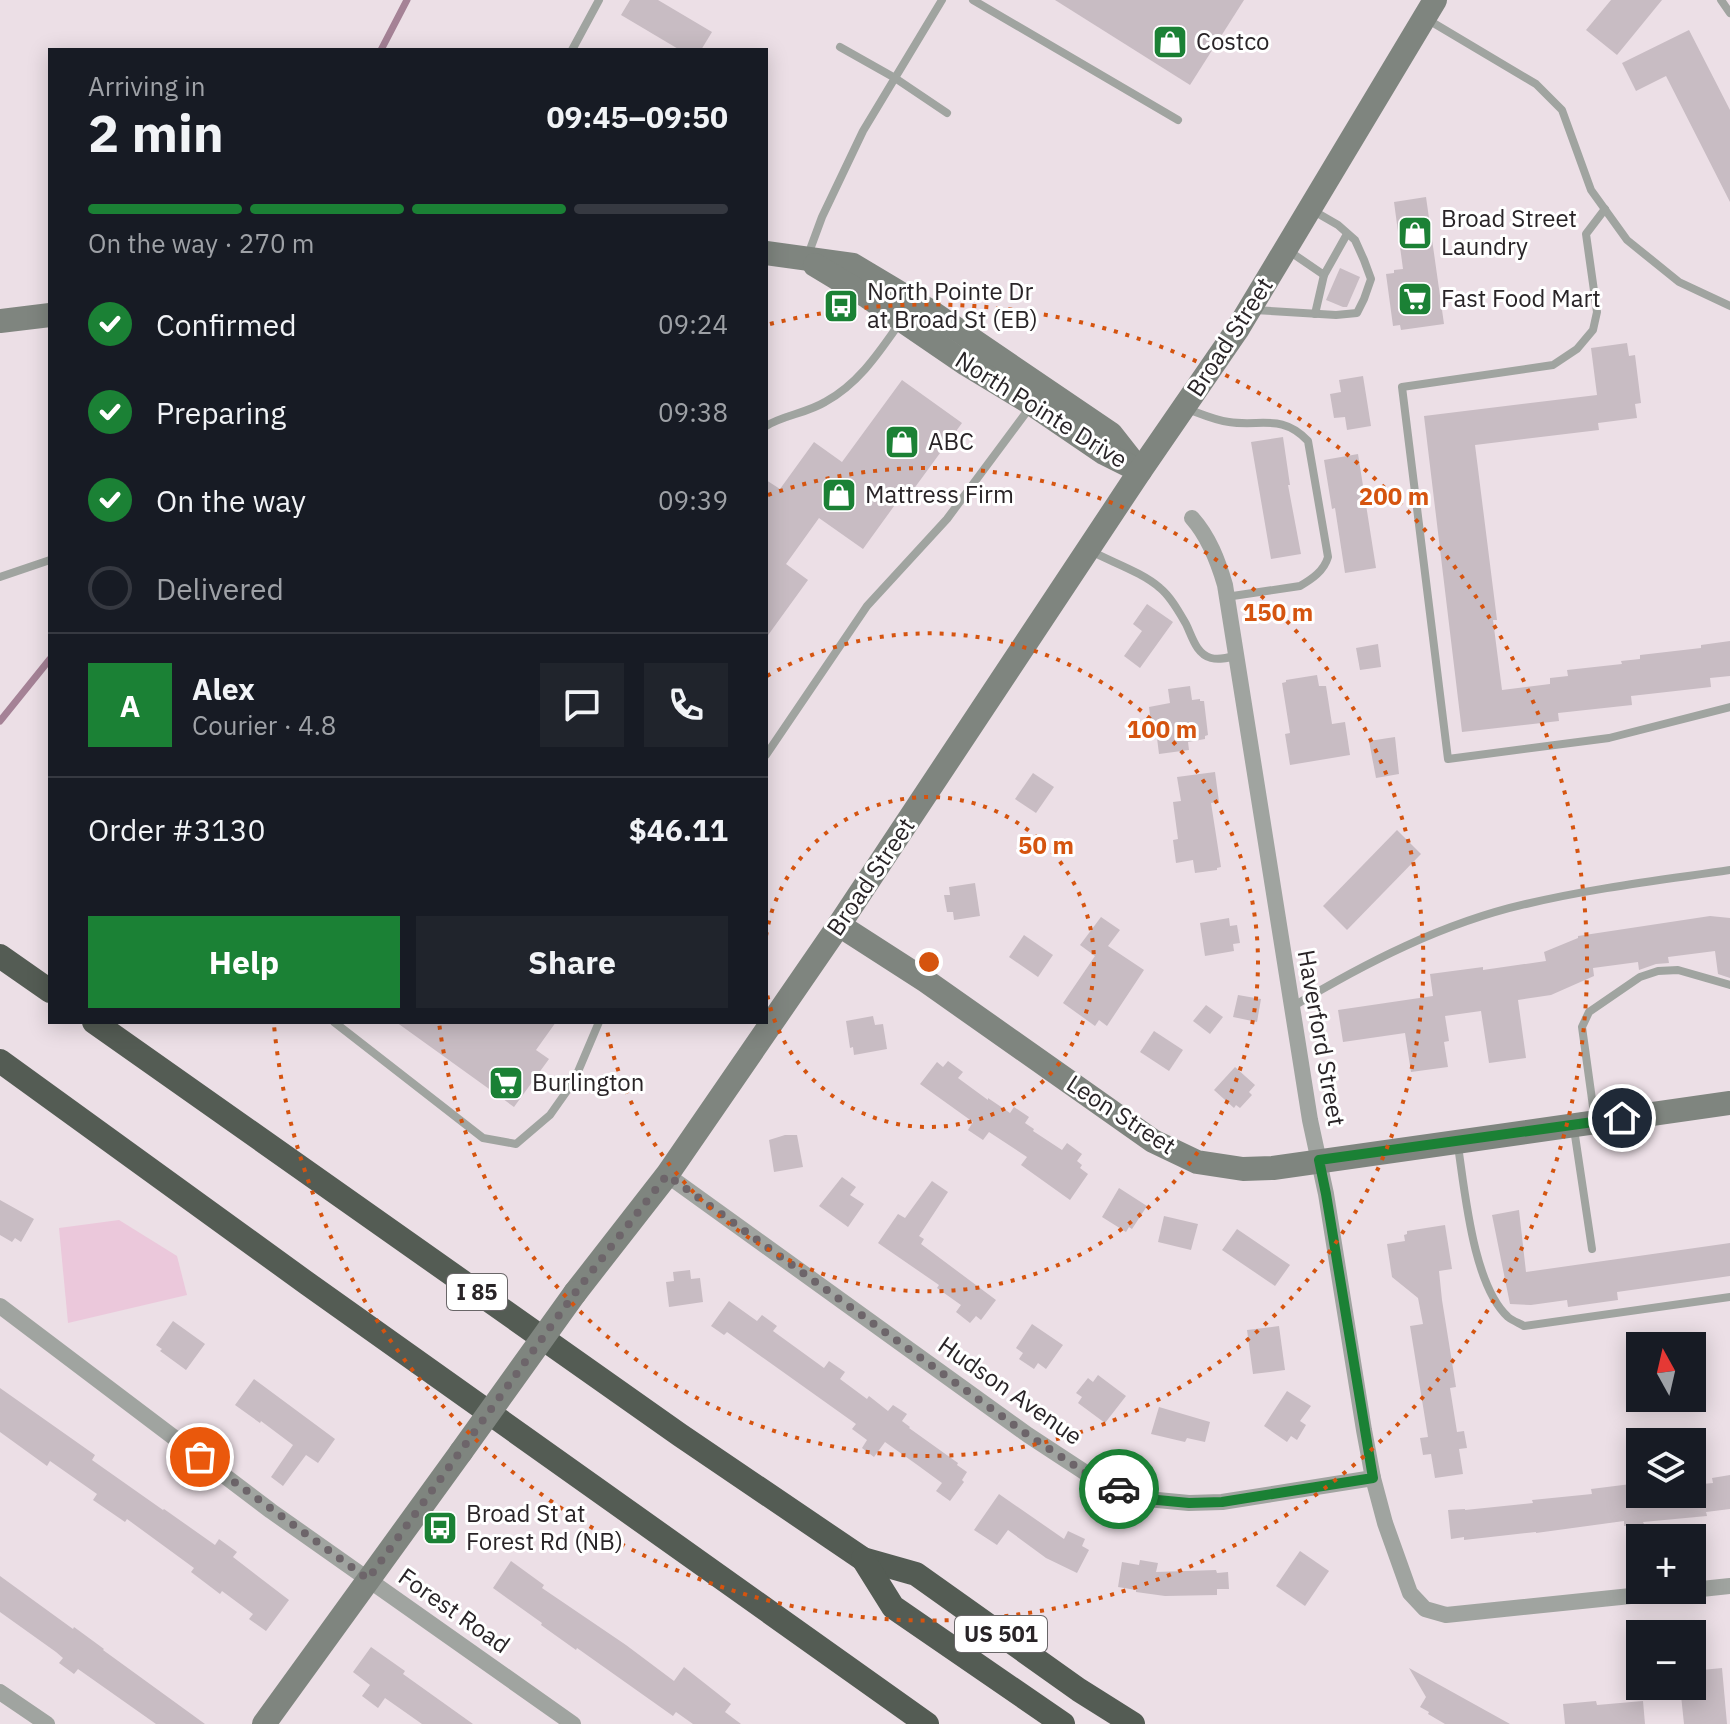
<!DOCTYPE html>
<html lang="en">
<head>
<meta charset="utf-8">
<style>
	:root { --surface:#171b24; --page:#20242c; --text:#f1f3f6; --muted:#9ea1a6; --line:#363941; --accent:#1b8135 }
	body { margin:0; font-family:"IBM Plex Sans",sans-serif; background:var(--page); color:var(--text); height:100vh; display:flex; flex-direction:column; font-size:30px; white-space:nowrap }
	* { box-sizing:border-box; margin:0 }
	p { font-size:26px; color:var(--muted) }
	.icon { flex:none; width:44px; height:44px; fill:none; stroke:currentColor; stroke-width:2; stroke-linecap:round; stroke-linejoin:round }
	.map { position:relative; flex:1; overflow:hidden }
	.details { position:absolute; left:48px; top:48px; width:720px; height:976px; display:flex; flex-direction:column; background:var(--surface); border-radius:0px; box-shadow:0 4px 20px #0003 }
	.details>* { flex:none }
	.needle { width:52px; rotate:352deg }
	.buttons { position:absolute; left:1626px; top:1332px; display:grid; gap:16px }
	.buttons a { display:grid; place-items:center; width:80px; height:80px; border-radius:0px; background:var(--surface); box-shadow:0 4px 20px #0003; font-size:40px }
	.pin { position:absolute; display:grid; place-items:center; width:68px; height:68px; color:#fff; margin:-34px; border:4px solid #fff; border-radius:50%; box-shadow:0 2px 8px #0007 }
	.courier { position:absolute; display:grid; place-items:center; width:80px; height:80px; margin:-40px; border:6px solid #1b8135; border-radius:50%; background:#fff; color:#222; box-shadow:0 2px 10px #0007 }
	.overview em { font-style:normal; font-weight:700 }
	.overview div { display:flex; flex-direction:column-reverse }
	.overview { display:flex; align-items:center; justify-content:space-between; height:136px; padding:0 40px }
	h1 { font-size:52px; font-weight:700; line-height:60px }
	.bar { display:grid; grid-template-columns:repeat(4,1fr); gap:12px 8px; align-content:center; height:96px; padding:0 40px }
	.bar i { height:10px; border-radius:6px; background:var(--line) }
	.bar .current { background:var(--accent) }
	.bar p { grid-column:span 4 }
	.line { display:flex; align-items:center; gap:20px; padding:0 40px; border-top:2px solid var(--line) }
	.line div { flex:1 }
	.round { display:grid; place-items:center; flex:none; width:84px; height:84px; border-radius:0px; background:var(--page) }
	ol { padding:0 40px; list-style:none }
	li { display:flex; align-items:center; gap:24px; height:88px }
	li p { margin-inline-start:auto }
	li .icon { padding:8px; border-radius:50%; background:var(--accent); color:#fff; stroke-width:4 }
	li:last-child { color:var(--muted) }
	li i { width:44px; height:44px; border:4px solid var(--line); border-radius:50% }
	.button { display:flex; gap:16px; margin-top:auto; padding:16px 40px }
	.button a { flex:1; height:92px; border-radius:0px; background:var(--accent); color:#fff; font-size:32px; font-weight:700; line-height:92px; text-align:center }
	.button a+a { background:var(--page); color:var(--text) }
	.map>svg:first-child { display:block }
	.green { fill:#ebc8db }
	.lines { fill:none; stroke-linecap:round; stroke-linejoin:round }
	.stream { stroke:#a58296; stroke-width:7 }
	.building { fill:#c8bcc3 }
	.lane { stroke:#a0a4a0; stroke-width:8 }
	.street { stroke:#a0a4a0; stroke-width:16 }
	.secondary { stroke:#7f857f; stroke-width:24 }
	.highway { stroke:#545c54; stroke-width:24 }
	.secondary-bridge { stroke:#7f857f; stroke-width:24 }
	.done { stroke:#6d656a; stroke-width:8; stroke-dasharray:0 14.4 }
	.route { stroke:#1b8135; stroke-width:10 }
	.ring { fill:none; stroke:#d5540f; stroke-width:4; stroke-dasharray:4 8 }
	.labels { text-anchor:middle; stroke-width:6; stroke-linejoin:round; paint-order:stroke }
	.shield { fill:#fff; stroke:#696668; stroke-width:2 }
	.shield-label { font-size:22px; font-weight:bold; fill:#292427 }
	.poi-label { font-size:24px; fill:#292427; stroke:#fff; text-anchor:start }
	.street-label { font-size:24px; fill:#292427; stroke:#fff }
	.centre { fill:#d5540f; stroke:#fff; stroke-width:4 }
	.ring-label { font-size:24px; text-anchor:middle; font-weight:bold; fill:#d5540f; stroke:#fff; stroke-width:6; stroke-linejoin:round; paint-order:stroke }
</style>
</head>
<body>
<div class="map">
<svg width="1730" height="1724" viewBox="0 0 1730 1724">
	<rect width="100%" height="100%" fill="#ecdfe6"/>
	<polygon class="green" points="119,1220 177,1256 187,1295 68,1323 59,1228"/>
	<g class="lines">
		<g class="stream">
			<polyline points="381,50 407,0"/>
			<polyline points="0,721 50,659"/>
		</g>
	</g>
	<g class="building">
		<polygon points="630,0 658,0 712,32 701,50 680,50 621,15"/>
		<polygon points="1055,0 1244,0 1190,85"/>
		<polygon points="1611,0 1662,0 1617,55 1586,30"/>
		<polygon points="1689,30 1730,110 1730,202 1666,76 1636,91 1622,63"/>
		<polygon points="1426,197 1444,324 1401,330 1400,325 1393,326 1386,274 1394,273 1394,270 1403,269 1394,202"/>
		<polygon points="1340,268 1360,277 1347,307 1343,307 1326,300"/>
		<polygon points="1627,343 1629,356 1635,355 1641,403 1635,404 1637,418 1598,423 1599,430 1475,445 1497,620 1493,620 1502,690 1550,684 1550,678 1568,676 1567,670 1622,664 1621,661 1640,659 1640,655 1701,648 1701,645 1730,641 1730,676 1710,678 1711,687 1631,696 1632,705 1558,713 1559,721 1462,732 1424,416 1597,395 1591,348"/>
		<polygon points="1363,376 1371,426 1347,430 1345,417 1334,418 1330,394 1341,392 1339,380"/>
		<polygon points="902,380 962,423 902,505 897,502 863,549 819,518 786,564 808,580 766,638 766,480 780,489 814,442 842,462"/>
		<polygon points="1283,437 1290,485 1288,485 1301,554 1271,559 1251,442"/>
		<polygon points="1358,454 1376,568 1345,573 1335,508 1332,509 1324,460"/>
		<polygon points="1147,604 1173,622 1140,668 1124,656 1142,631 1133,624"/>
		<polygon points="1378,644 1381,667 1360,670 1356,648"/>
		<polygon points="1317,675 1319,686 1326,686 1332,724 1345,722 1350,755 1290,765 1285,734 1290,733 1282,683 1286,682 1286,680"/>
		<polygon points="1190,686 1192,700 1200,699 1200,701 1204,701 1208,735 1205,736 1205,739 1188,742 1189,750 1159,754 1155,722 1151,723 1149,707 1170,703 1168,689"/>
		<polygon points="1395,737 1399,774 1376,778 1369,741"/>
		<polygon points="1215,772 1219,802 1211,803 1221,867 1217,868 1217,870 1195,873 1193,860 1176,863 1173,840 1178,839 1173,802 1181,801 1177,777"/>
		<polygon points="1033,773 1054,787 1036,813 1015,799"/>
		<polygon points="1397,830 1421,854 1347,930 1323,906"/>
		<polygon points="975,883 980,916 954,920 953,912 947,912 944,895 950,895 949,887"/>
		<polygon points="1710,916 1730,918 1730,978 1718,974 1715,951 1668,957 1669,963 1656,964 1639,970 1638,962 1593,968 1594,976 1551,995 1518,1000 1526,1058 1489,1063 1481,1011 1445,1016 1449,1041 1444,1042 1448,1067 1411,1072 1405,1033 1343,1042 1338,1010 1433,996 1430,974 1483,967 1483,970 1546,961 1544,952 1578,938 1578,936"/>
		<polygon points="1101,917 1120,930 1108,946 1144,970 1107,1026 1099,1020 1095,1026 1063,1003 1095,956 1080,945"/>
		<polygon points="1229,918 1230,926 1237,925 1240,943 1233,944 1234,951 1205,956 1200,923"/>
		<polygon points="1024,935 1053,955 1038,977 1009,957"/>
		<polygon points="1238,995 1261,999 1257,1022 1233,1017"/>
		<polygon points="1206,1005 1223,1017 1210,1034 1193,1021"/>
		<polygon points="873,1016 875,1025 883,1024 887,1049 854,1055 853,1047 850,1048 846,1021"/>
		<polygon points="396,1022 556,1022 536,1050 549,1059 514,1107"/>
		<polygon points="1154,1031 1183,1050 1169,1071 1140,1052"/>
		<polygon points="948,1061 963,1072 958,1078 988,1100 988,1098 1010,1113 1014,1107 1029,1117 1025,1123 1034,1129 1033,1131 1062,1150 1067,1143 1082,1154 1077,1161 1082,1165 1080,1168 1088,1174 1070,1200 1021,1165 1027,1157 989,1132 983,1140 968,1130 973,1122 920,1084 937,1062 943,1067"/>
		<polygon points="1235,1067 1255,1085 1249,1092 1252,1095 1240,1108 1236,1105 1234,1108 1214,1090"/>
		<polygon points="785,1135 797,1135 803,1167 774,1172 769,1140"/>
		<polygon points="842,1177 856,1187 850,1195 864,1204 848,1227 819,1206"/>
		<polygon points="932,1181 948,1192 919,1236 924,1239 921,1244 996,1300 981,1320 976,1316 970,1323 956,1312 961,1305 937,1288 939,1285 878,1243 898,1214 905,1218"/>
		<polygon points="1119,1188 1147,1206 1132,1229 1129,1227 1126,1232 1102,1217"/>
		<polygon points="0,1200 34,1219 21,1242 15,1238 12,1242 0,1235"/>
		<polygon points="1519,1210 1526,1272 1730,1243 1730,1276 1617,1292 1618,1300 1568,1307 1567,1300 1531,1305 1510,1304 1492,1215"/>
		<polygon points="1164,1216 1198,1224 1191,1250 1158,1242"/>
		<polygon points="1445,1225 1452,1269 1439,1271 1442,1300 1456,1387 1450,1388 1457,1432 1464,1431 1467,1448 1459,1449 1463,1474 1435,1478 1431,1454 1423,1455 1420,1438 1428,1437 1410,1326 1423,1324 1418,1298 1392,1277 1387,1244 1405,1241 1404,1235 1407,1234 1407,1231"/>
		<polygon points="1237,1229 1290,1265 1275,1286 1222,1250"/>
		<polygon points="690,1270 691,1279 700,1278 703,1302 669,1307 666,1282 674,1281 673,1272"/>
		<polygon points="729,1301 757,1321 762,1315 777,1326 773,1331 824,1368 829,1361 845,1372 840,1379 867,1399 869,1396 888,1411 893,1405 907,1414 902,1421 910,1427 909,1428 958,1463 957,1465 967,1472 962,1480 964,1482 950,1501 936,1491 942,1483 916,1464 885,1442 874,1457 862,1448 867,1440 852,1429 856,1424 727,1332 724,1335 711,1326"/>
		<polygon points="173,1321 205,1344 186,1370 160,1351 162,1349 156,1345"/>
		<polygon points="1032,1324 1063,1345 1046,1369 1038,1363 1034,1369 1019,1359 1023,1353 1016,1348"/>
		<polygon points="1279,1326 1285,1370 1253,1374 1247,1330"/>
		<polygon points="1098,1375 1126,1396 1105,1423 1078,1403 1082,1397 1076,1393 1088,1378 1093,1382"/>
		<polygon points="254,1379 335,1439 318,1463 306,1455 283,1486 271,1477 293,1445 261,1421 260,1423 235,1405"/>
		<polygon points="0,1388 95,1455 92,1460 163,1510 164,1509 215,1545 219,1539 237,1552 233,1557 289,1600 266,1631 249,1619 253,1614 222,1591 220,1594 191,1572 194,1568 127,1519 125,1522 93,1500 97,1494 50,1461 47,1466 0,1432"/>
		<polygon points="1287,1391 1311,1406 1300,1421 1306,1425 1297,1440 1291,1436 1287,1442 1264,1426"/>
		<polygon points="1159,1407 1210,1422 1205,1442 1187,1438 1185,1442 1151,1434"/>
		<polygon points="1730,1475 1730,1509 1706,1512 1707,1516 1643,1522 1644,1524 1624,1526 1624,1521 1536,1533 1536,1532 1464,1540 1464,1537 1451,1539 1448,1510 1465,1509 1465,1510 1533,1503 1532,1500 1592,1494 1591,1489 1639,1483 1640,1494 1692,1494 1692,1485 1713,1483 1712,1478"/>
		<polygon points="999,1494 1064,1539 1068,1531 1085,1539 1082,1546 1089,1550 1077,1573 1046,1558 1008,1530 997,1545 974,1530"/>
		<polygon points="1300,1551 1329,1571 1305,1606 1276,1586"/>
		<polygon points="1140,1560 1158,1563 1156,1572 1216,1570 1217,1573 1228,1572 1229,1589 1217,1589 1217,1595 1165,1596 1136,1592 1136,1590 1118,1587 1122,1562 1139,1565"/>
		<polygon points="511,1561 544,1585 542,1588 626,1645 674,1681 684,1667 731,1704 725,1712 741,1724 693,1724 676,1712 673,1716 577,1648 576,1650 541,1625 542,1623 493,1588"/>
		<polygon points="0,1576 73,1629 74,1627 104,1649 103,1650 205,1724 156,1724 78,1669 74,1674 59,1663 63,1658 56,1652 0,1612"/>
		<polygon points="371,1647 405,1671 403,1674 473,1724 422,1724 385,1698 378,1708 362,1696 370,1685 353,1672"/>
		<polygon points="1409,1668 1510,1724 1445,1724 1428,1714 1429,1712 1420,1707 1426,1697"/>
		<polygon points="1722,1668 1727,1724 1684,1724 1680,1686 1692,1686 1692,1671"/>
		<polygon points="1596,1701 1597,1705 1643,1701 1645,1724 1565,1724 1563,1704"/>
	</g>
	<g class="lines">
		<g class="lane">
			<polyline points="973,0 1178,120"/>
			<polyline points="1721,0 1730,13"/>
			<polyline points="1425,18 1536,84 1562,110 1591,190 1627,240 1679,282 1730,306"/>
			<polyline points="840,47 895,78 947,113"/>
			<polyline points="572,50 599,0"/>
			<polyline points="1605,209 1586,234 1597,312 1593,330 1577,349 1553,365 1402,387 1448,759 1609,738 1730,707"/>
			<polyline points="1286,249 1324,275 1347,234"/>
			<polyline points="808,255 822,217 863,131 942,0"/>
			<polyline points="1254,310 1336,315 1357,313 1364,299 1371,279 1364,260 1355,240 1338,225 1312,210"/>
			<polyline points="1315,314 1324,275"/>
			<path d="M 1185,408 C 1199,413 1214,420 1229,422 C 1260,427 1282,413 1308,441 L 1328,557 C 1324,571 1312,579 1300,586 L 1226,597"/>
			<path d="M 766,426 C 784,415 807,413 825,402 C 858,384 878,354 899,324"/>
			<path d="M 1089,550 C 1111,562 1142,572 1160,588 C 1171,597 1179,612 1186,624 C 1192,636 1196,654 1211,658 C 1219,660 1227,658 1235,656"/>
			<polyline points="0,577 50,560"/>
			<polyline points="766,755 867,606 947,519 1031,406"/>
			<path d="M 1292,1007 C 1365,963 1443,923 1526,904 C 1593,888 1662,880 1730,870"/>
			<polyline points="334,1022 483,1138 516,1144 550,1115 574,1081 599,1022"/>
			<polyline points="1595,1121 1582,1027 1589,1012 1640,977 1658,971 1678,970 1730,985"/>
			<polyline points="1574,1129 1592,1249"/>
			<path d="M 1458,1146 C 1465,1192 1473,1285 1508,1317 C 1513,1321 1519,1323 1524,1326 L 1730,1297"/>
		</g>
		<g class="street">
			<path d="M 1192,518 C 1209,537 1218,561 1225,585 L 1310,1120 L 1326,1194 L 1364,1430 L 1373,1478 L 1385,1523 L 1410,1593 L 1425,1609 L 1446,1615 L 1689,1590"/>
			<polyline points="667,1175 1028,1435 1092,1477 1110,1486 1147,1499 1189,1503 1222,1502 1373,1478"/>
			<polyline points="0,1306 271,1511 573,1724"/>
			<polyline points="1692,1590 1730,1586"/>
			<polyline points="0,1692 47,1724"/>
		</g>
		<g class="secondary">
			<polyline points="766,253 853,265 930,311 1111,434 1140,471"/>
			<polyline points="815,265 868,297 966,364 1032,404 1104,453 1134,468"/>
			<polyline points="0,321 50,315"/>
			<polyline points="839,925 926,981 1153,1141 1197,1162 1243,1169 1273,1168 1730,1103"/>
			<polyline points="575,1293 667,1175 839,925 1140,471 1237,330 1435,0"/>
			<polyline points="264,1724 461,1452"/>
		</g>
		<g class="highway">
			<polyline points="0,956 50,991"/>
			<polyline points="94,1022 680,1435 863,1559 916,1574 1079,1690 1133,1724"/>
			<polyline points="0,1061 308,1284 927,1724"/>
			<polyline points="863,1559 893,1607 1063,1724"/>
		</g>
		<polyline class="secondary-bridge" points="461,1452 575,1293"/>
	</g>
	<g class="lines">
		<polyline class="done" points="200,1457 368,1579 575,1293 667,1175 1028,1435 1092,1477 1119,1489"/>
		<polyline class="route" points="1119,1489 1147,1499 1189,1503 1222,1502 1373,1478 1326,1194 1319,1160 1622,1118"/>
	</g>
	<g class="ring">
		<path d="M766 936A165 165 0 1 1 766 988"/>
		<path d="M767 676A329 329 0 1 1 606 1025"/>
		<path d="M768 495A494 494 0 1 1 439 1022"/>
		<path d="M770 324A658 658 0 1 1 274 1025"/>
	</g>
	<defs>
		<g id="shop-square" transform="scale(1.8)"><rect x="-9" y="-9" width="18" height="18" rx="4" fill="#1b8135" stroke="#fff"/><path d="M-5-2.5h2.3a2.7 3.5 0 0 1 5.4 0H5L5.5 6h-11ZM-1.5-2.5h3a1.5 2.3 0 0 0-3 0Z" fill="#fff"/></g>
		<g id="supermarket-square" transform="scale(1.8)"><rect x="-9" y="-9" width="18" height="18" rx="4" fill="#1b8135" stroke="#fff"/><path d="M-6-5.5h2.5l.6 2H6L4.5 2H-2.5L-4.4-4H-6ZM-1.5 3.2a1.3 1.3 0 1 0 .1 0ZM3 3.2a1.3 1.3 0 1 0 .1 0Z" fill="#fff"/></g>
		<g id="bus-square" transform="scale(1.8)"><rect x="-9" y="-9" width="18" height="18" rx="4" fill="#1b8135" stroke="#fff"/><path d="M-5-6H5V4H4V6H2V4H-2V6H-4V4H-5ZM-3.5-4V0h7V-4ZM-3.5 1.2v1.5H-2V1.2ZM2 1.2v1.5H3.5V1.2Z" fill="#fff"/></g>
	</defs>
	<g fill-rule="evenodd">
		<use href="#shop-square" x="1170" y="42"/>
		<use href="#shop-square" x="1415" y="233"/>
		<use href="#supermarket-square" x="1415" y="299"/>
		<use href="#bus-square" x="841" y="306"/>
		<use href="#shop-square" x="902" y="442"/>
		<use href="#shop-square" x="839" y="495"/>
		<use href="#supermarket-square" x="506" y="1083"/>
		<use href="#bus-square" x="440" y="1528"/>
	</g>
	<g class="labels">
		<g class="shield">
			<rect x="447" y="1274" width="60" height="36" rx="6"/>
			<rect x="955" y="1616" width="92" height="36" rx="6"/>
		</g>
		<g class="shield-label">
			<text x="477" y="1300">I 85</text>
			<text x="1001" y="1642">US 501</text>
		</g>
		<g class="poi-label">
			<text x="1196" y="50">Costco</text>
			<text x="1441" y="227">Broad Street<tspan x="1441" dy="28">Laundry</tspan></text>
			<text x="867" y="300">North Pointe Dr<tspan x="867" dy="28">at Broad St (EB)</tspan></text>
			<text x="1441" y="307">Fast Food Mart</text>
			<text x="928" y="450">ABC</text>
			<text x="865" y="503">Mattress Firm</text>
			<text x="532" y="1091">Burlington</text>
			<text x="466" y="1522">Broad St at<tspan x="466" dy="28">Forest Rd (NB)</tspan></text>
		</g>
		<g class="street-label">
			<text transform="translate(1230 337) rotate(-57)" y="8">Broad Street</text>
			<text transform="translate(1041 410) rotate(32)" y="8">North Pointe Drive</text>
			<text transform="translate(871 877) rotate(-56)" y="8">Broad Street</text>
			<text transform="translate(1321 1038) rotate(80)" y="8">Haverford Street</text>
			<text transform="translate(1121 1115) rotate(33)" y="8">Leon Street</text>
			<text transform="translate(1010 1391) rotate(35)" y="8">Hudson Avenue</text>
			<text transform="translate(454 1611) rotate(35)" y="8">Forest Road</text>
		</g>
	</g>
	<circle cx="929" cy="962" r="12" class="centre"/>
	<g class="ring-label">
		<text x="1394" y="505">200 m</text>
		<text x="1278" y="621">150 m</text>
		<text x="1162" y="738">100 m</text>
		<text x="1046" y="854">50 m</text>
	</g>
</svg>
<div class="buttons">
<a><svg class="needle" viewBox="-14 -14 28 28"><path d="M0-13l5 13h-10z" fill="#e53935"/><path d="M0 13l5-13h-10z" fill="#9ea1a6"/></svg></a>
<a><svg class="icon" aria-label="layers" viewBox="0 0 24 24"><path d="M12 4l9 5-9 5-9-5zM3 14l9 5 9-5"/></svg></a>
<a>+</a>
<a>−</a>
</div>
<div class="pin" style="left:200px;top:1457px;background:#ea580c"><svg class="icon" aria-label="bag" viewBox="0 0 24 24"><path d="M5 8h14l-1 12H6zM9 8a3 3 0 0 1 6 0"/></svg></div>
<div class="pin" style="left:1622px;top:1118px;background:#1f2937"><svg class="icon" aria-label="home" viewBox="0 0 24 24"><path d="M3 11l9-7 9 7M6 9v11h12V9"/></svg></div>
<div class="courier" style="left:1119px;top:1489px"><svg class="icon" aria-label="car" viewBox="0 0 24 24"><path d="M5 17H2v-5l4-1 3-4h7l3 4 3 1v5h-3M9 17h6M6 11h13"/><circle cx="7" cy="17" r="2"/><circle cx="17" cy="17" r="2"/></svg></div>
<section class="details">
<div class="overview"><div><h1>2 min</h1><p>Arriving in</p></div><em>09:45–09:50</em></div>
<div class="bar"><i class="current"></i><i class="current"></i><i class="current"></i><i></i><p>On the way · 270 m</p></div>
<ol>
<li><svg class="icon" aria-label="check" viewBox="0 0 24 24"><path d="M5 12l5 5 9-10"/></svg>Confirmed<p>09:24</p></li>
<li><svg class="icon" aria-label="check" viewBox="0 0 24 24"><path d="M5 12l5 5 9-10"/></svg>Preparing<p>09:38</p></li>
<li><svg class="icon" aria-label="check" viewBox="0 0 24 24"><path d="M5 12l5 5 9-10"/></svg>On the way<p>09:39</p></li>
<li><i></i>Delivered</li>
</ol>
<div class="line" style="height:144px"><b class="round" style="background:var(--accent);color:#fff">A</b><div><b>Alex</b><p>Courier · 4.8</p></div><a class="round"><svg class="icon" aria-label="chat" viewBox="0 0 24 24"><path d="M4 5h16v11H9l-5 4z"/></svg></a><a class="round"><svg class="icon" aria-label="phone" viewBox="0 0 24 24"><path d="M5 4h4l2 5-3 2q2 4 5 5l2-3 5 2v4C11 20 4 13 5 4z"/></svg></a></div>
<div class="line" style="height:104px"><div>Order #3130</div><b>$46.11</b></div>
<div class="button"><a>Help</a><a>Share</a></div>
</section>
</div>
</body>
</html>
